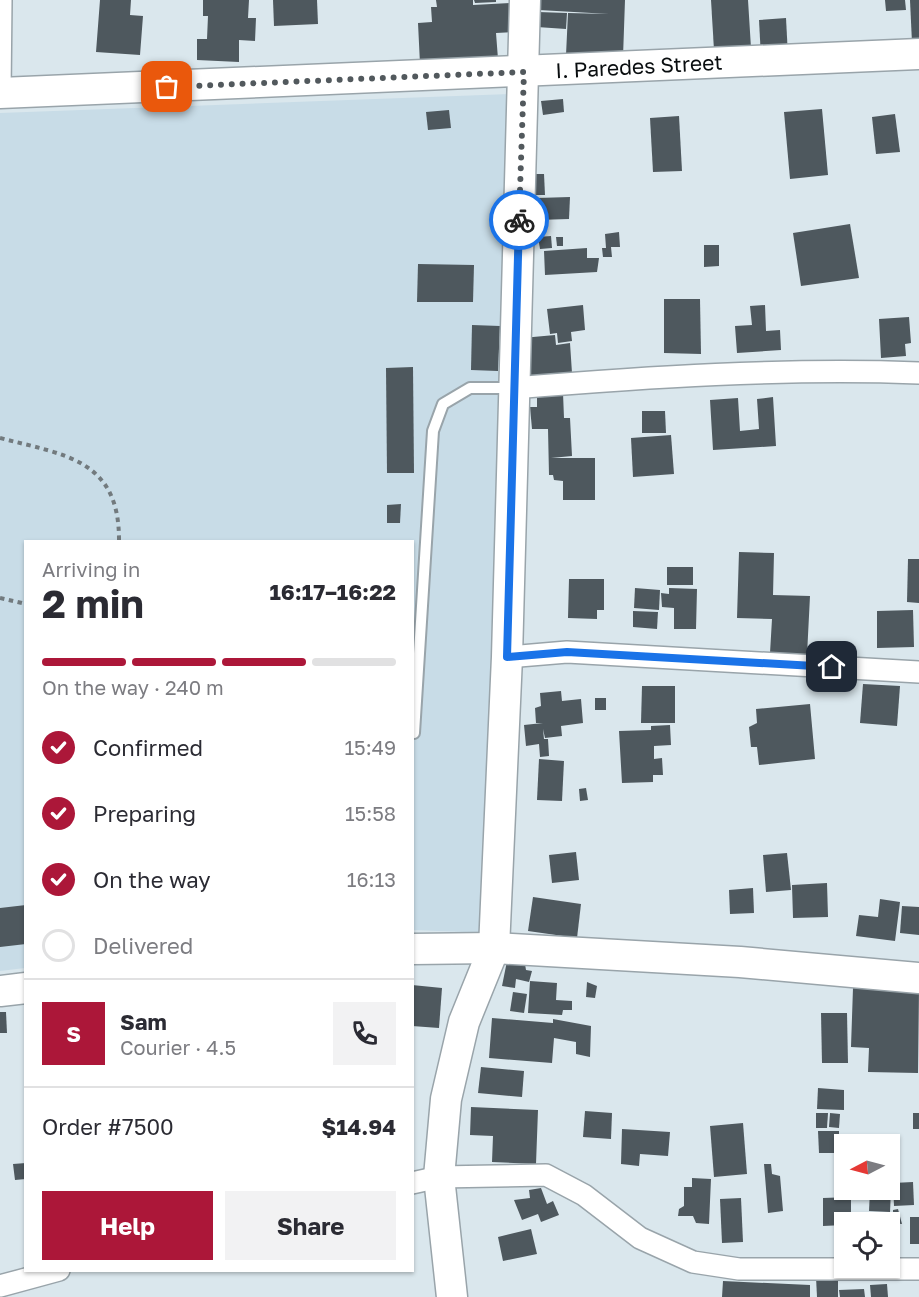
<!DOCTYPE html>
<html lang="en">
<head>
<meta charset="utf-8">
<style>
	:root { --surface:#fff; --page:#f2f2f3; --text:#2b2b33; --muted:#7c7c81; --line:#e1e1e2; --accent:#ac1739 }
	body { margin:0; font-family:"Golos Text",sans-serif; background:var(--page); color:var(--text); height:100vh; display:flex; flex-direction:column; font-size:22px; white-space:nowrap }
	* { box-sizing:border-box; margin:0 }
	p { font-size:20px; color:var(--muted) }
	.icon { flex:none; width:33px; height:33px; fill:none; stroke:currentColor; stroke-width:2; stroke-linecap:round; stroke-linejoin:round }
	.map { position:relative; flex:1; overflow:hidden }
	.panel { position:absolute; left:24px; top:540px; width:390px; height:732px; display:flex; flex-direction:column; background:var(--surface); border-radius:0px; box-shadow:0 2px 4px #0004 }
	.panel>* { flex:none }
	.needle { width:39px; rotate:264deg }
	.tools { position:absolute; left:834px; top:1134px; display:grid; gap:12px }
	.tools a { display:grid; place-items:center; width:66px; height:66px; border-radius:0px; background:var(--surface); box-shadow:0 2px 4px #0004; font-size:30px }
	.pin { position:absolute; display:grid; place-items:center; width:51px; height:51px; color:#fff; margin:-26px; border-radius:12px; box-shadow:0 3px 9px #0006 }
	.courier { position:absolute; display:grid; place-items:center; width:60px; height:60px; margin:-30px; border:4px solid #1a73e8; border-radius:50%; background:#fff; color:#222; box-shadow:0 2px 8px #0007 }
	.summary em { font-style:normal; font-weight:700 }
	.summary div { display:flex; flex-direction:column-reverse }
	.summary { display:flex; align-items:center; justify-content:space-between; height:102px; padding:0 18px }
	h1 { font-size:39px; font-weight:700; line-height:45px }
	.bar { display:grid; grid-template-columns:repeat(4,1fr); gap:9px 6px; align-content:center; height:72px; padding:0 18px }
	.bar i { height:8px; border-radius:4px; background:var(--line) }
	.bar .selected { background:var(--accent) }
	.bar p { grid-column:span 4 }
	.line { display:flex; align-items:center; gap:15px; padding:0 18px; border-top:2px solid var(--line) }
	.line div { flex:1 }
	.round { display:grid; place-items:center; flex:none; width:63px; height:63px; border-radius:0px; background:var(--page) }
	ol { padding:0 18px; list-style:none }
	li { display:flex; align-items:center; gap:18px; height:66px }
	li p { margin-inline-start:auto }
	li .icon { padding:6px; border-radius:50%; background:var(--accent); color:#fff; stroke-width:4 }
	li:last-child { color:var(--muted) }
	li i { width:33px; height:33px; border:3px solid var(--line); border-radius:50% }
	.button { display:flex; gap:12px; margin-top:auto; padding:12px 18px }
	.button a { flex:1; height:69px; border-radius:0px; background:var(--accent); color:#fff; font-size:24px; font-weight:700; line-height:69px; text-align:center }
	.button a+a { background:var(--page); color:var(--text) }
	.map>svg:first-child { display:block }
	.built { fill:#c8dce7 }
	.building { fill:#4e585e }
	.lines { fill:none; stroke-linecap:round; stroke-linejoin:round }
	.lane-casing { stroke:#99a4aa; stroke-width:14 }
	.street-casing { stroke:#99a4aa; stroke-width:24 }
	.secondary-casing { stroke:#99a4aa; stroke-width:33 }
	.path { stroke:#727a7e; stroke-width:4; stroke-dasharray:4.5 4.5; stroke-linecap:butt }
	.lane { stroke:#fff; stroke-width:10 }
	.street { stroke:#fff; stroke-width:21 }
	.secondary { stroke:#fff; stroke-width:30 }
	.done { stroke:#52595d; stroke-width:6; stroke-dasharray:0 10.8 }
	.route { stroke:#1a73e8; stroke-width:8 }
	.labels { text-anchor:middle; stroke-width:6; stroke-linejoin:round; paint-order:stroke }
	.street-label { font-size:21px; fill:#090d0f; stroke:#fff }
</style>
</head>
<body>
<div class="map">
<svg width="919" height="1297" viewBox="0 0 919 1297">
	<rect width="100%" height="100%" fill="#dae7ed"/>
	<polygon class="built" points="513,94 490,933 413,930 412,542 26,542 25,968 0,971 0,113"/>
	<g class="building">
		<polygon points="100,0 131,0 130,15 143,16 140,55 96,52"/>
		<polygon points="203,0 249,0 248,18 256,18 255,41 239,40 239,62 197,60 197,39 207,39 208,16 203,16"/>
		<polygon points="273,0 317,0 318,24 274,26"/>
		<polygon points="436,0 473,0 473,5 510,3 512,32 496,33 498,59 420,64 418,23 432,22 431,7 437,7"/>
		<polygon points="474,0 496,0 496,2 475,3"/>
		<polygon points="540,0 625,0 623,57 566,55 568,13 609,14 539,10"/>
		<polygon points="711,0 748,0 751,48 714,50"/>
		<polygon points="885,0 905,0 906,10 886,11"/>
		<polygon points="910,0 919,0 919,43 912,43"/>
		<polygon points="538,12 567,13 566,29 537,27"/>
		<polygon points="786,18 788,56 761,58 759,20"/>
		<polygon points="563,99 564,112 543,115 541,101"/>
		<polygon points="822,109 828,175 790,179 784,112"/>
		<polygon points="449,110 451,128 428,130 426,112"/>
		<polygon points="895,114 900,152 876,154 872,117"/>
		<polygon points="679,116 682,171 653,172 650,118"/>
		<polygon points="532,174 544,174 545,195 533,195"/>
		<polygon points="570,197 569,219 537,220 537,198"/>
		<polygon points="850,224 859,278 801,286 793,233"/>
		<polygon points="619,232 620,247 611,247 612,257 603,257 602,248 606,248 605,234"/>
		<polygon points="551,236 552,248 540,249 538,237"/>
		<polygon points="556,237 563,237 563,246 557,246"/>
		<polygon points="704,245 719,245 719,266 704,267"/>
		<polygon points="587,248 587,258 599,258 597,272 545,275 544,251"/>
		<polygon points="418,264 474,265 473,302 417,302"/>
		<polygon points="664,299 700,299 701,354 664,353"/>
		<polygon points="583,305 585,330 571,332 572,341 558,343 557,333 550,334 547,309"/>
		<polygon points="765,305 766,331 780,330 781,350 737,353 735,326 752,325 750,306"/>
		<polygon points="909,317 911,343 905,344 906,356 881,358 879,319"/>
		<polygon points="472,325 500,326 498,371 471,370"/>
		<polygon points="555,335 556,345 570,343 572,373 526,377 522,338"/>
		<polygon points="413,367 414,473 387,473 386,368"/>
		<polygon points="563,393 564,418 570,418 572,456 551,458 595,458 595,500 563,500 563,481 554,480 553,475 549,475 548,429 532,429 530,407 537,407 537,395"/>
		<polygon points="773,397 776,446 713,450 710,400 738,398 740,431 759,429 757,399"/>
		<polygon points="642,411 665,411 666,433 642,433"/>
		<polygon points="671,435 674,474 633,477 631,438"/>
		<polygon points="401,504 400,523 387,523 387,505"/>
		<polygon points="739,552 774,553 773,595 810,596 807,655 770,653 772,619 737,618"/>
		<polygon points="908,559 919,559 919,603 907,602"/>
		<rect x="667" y="567" width="26" height="18"/>
		<polygon points="569,579 604,579 604,610 597,610 597,619 568,618"/>
		<polygon points="635,588 660,590 659,610 634,608"/>
		<polygon points="669,588 697,589 696,629 674,629 674,608 662,607 661,593 669,594"/>
		<polygon points="913,610 914,647 877,648 877,611"/>
		<polygon points="633,611 658,612 657,629 633,627"/>
		<polygon points="863,684 900,686 897,726 860,723"/>
		<polygon points="642,686 675,686 675,723 641,723"/>
		<polygon points="561,691 562,701 581,699 583,723 561,726 562,736 545,738 543,729 544,739 548,739 549,756 540,757 539,744 526,746 524,725 543,723 536,723 535,708 541,706 540,693"/>
		<rect x="595" y="698" width="11" height="12"/>
		<polygon points="810,704 815,759 759,765 757,747 751,747 749,727 757,723 756,709"/>
		<polygon points="670,725 671,745 654,746 654,759 662,758 663,775 653,775 653,782 622,783 619,731 651,730 651,726"/>
		<polygon points="539,759 564,761 562,801 537,800"/>
		<polygon points="586,788 588,800 580,801 579,789"/>
		<polygon points="576,852 579,880 552,883 549,855"/>
		<polygon points="787,853 791,890 766,892 763,855"/>
		<polygon points="827,883 828,917 793,918 792,885"/>
		<polygon points="753,888 754,913 730,914 729,890"/>
		<polygon points="533,897 581,904 577,938 528,931"/>
		<polygon points="880,899 900,902 895,941 856,936 859,915 878,917"/>
		<polygon points="26,905 26,944 0,947 0,908"/>
		<polygon points="902,906 919,907 919,935 900,933"/>
		<polygon points="507,961 525,964 526,970 532,971 529,982 516,979 515,988 502,986"/>
		<polygon points="530,981 557,983 556,1000 572,1001 572,1010 563,1010 562,1015 528,1013"/>
		<polygon points="587,982 597,986 595,998 586,997"/>
		<polygon points="412,985 442,988 439,1028 412,1026"/>
		<polygon points="853,988 919,990 918,1073 868,1072 869,1048 851,1047"/>
		<polygon points="513,992 527,994 524,1013 510,1011"/>
		<polygon points="0,1012 6,1012 7,1033 0,1033"/>
		<polygon points="821,1013 847,1013 848,1063 822,1063"/>
		<polygon points="492,1018 553,1023 553,1019 591,1026 590,1057 576,1054 576,1042 554,1038 552,1063 489,1058"/>
		<polygon points="481,1067 524,1071 522,1097 478,1093"/>
		<polygon points="818,1088 844,1090 844,1110 817,1109"/>
		<polygon points="471,1107 538,1110 536,1164 492,1162 493,1136 470,1135"/>
		<polygon points="585,1111 612,1113 611,1139 583,1137"/>
		<polygon points="816,1113 828,1113 827,1128 816,1128"/>
		<polygon points="830,1113 840,1114 839,1128 829,1127"/>
		<rect x="913" y="1113" width="6" height="16"/>
		<polygon points="743,1123 747,1174 714,1177 710,1126"/>
		<polygon points="622,1129 670,1132 668,1156 640,1154 639,1166 621,1164"/>
		<polygon points="818,1131 839,1131 839,1153 819,1153"/>
		<polygon points="26,1163 26,1179 15,1180 13,1164"/>
		<polygon points="764,1164 771,1164 772,1174 780,1176 783,1211 768,1213"/>
		<polygon points="692,1178 711,1179 709,1224 696,1223 693,1216 678,1216 679,1209 684,1206 684,1187 692,1187"/>
		<polygon points="913,1182 914,1205 894,1206 893,1183"/>
		<polygon points="541,1188 547,1204 553,1201 559,1215 541,1222 538,1214 522,1220 514,1200 530,1198 529,1190"/>
		<rect x="844" y="1190" width="12" height="5"/>
		<polygon points="870,1190 891,1191 890,1212 869,1211"/>
		<polygon points="851,1197 851,1222 844,1222 844,1225 823,1226 823,1198"/>
		<polygon points="741,1198 743,1242 722,1243 720,1199"/>
		<polygon points="898,1209 902,1224 878,1222 878,1215 893,1215 893,1210"/>
		<rect x="910" y="1217" width="9" height="27"/>
		<polygon points="531,1229 537,1254 503,1261 498,1237"/>
		<polygon points="816,1277 838,1277 838,1297 817,1297"/>
		<polygon points="723,1281 810,1285 810,1297 722,1297"/>
		<polygon points="887,1284 888,1297 871,1297 870,1285"/>
		<polygon points="864,1289 865,1297 840,1297 839,1290"/>
	</g>
	<g class="lines">
		<g class="lane-casing">
			<polyline id="lane" points="414,733 433,431 443,404 470,388 511,388"/>
		</g>
		<g class="street-casing">
			<g id="street">
				<polyline points="0,93 1,0"/>
				<path d="M 513,388 C 648,377 783,368 919,373"/>
				<polyline points="507,657 567,652 919,672"/>
				<polyline points="412,1183 439,1177 546,1175 584,1195 640,1238 693,1262 739,1269 919,1269"/>
				<polyline points="0,1286 59,1270"/>
			</g>
		</g>
		<g class="secondary-casing">
			<g id="secondary">
				<polyline points="0,93 919,54"/>
				<polyline points="412,949 494,948 740,962 919,978"/>
				<polyline points="0,991 26,988"/>
				<polyline points="452,1297 439,1177 446,1099 464,1022 494,948 507,657 525,0"/>
			</g>
		</g>
		<g class="path">
			<path d="M 0,438 C 65,455 120,459 119,542"/>
			<polyline points="0,598 26,604"/>
		</g>
		<use href="#lane" class="lane"/>
		<use href="#street" class="street"/>
		<use href="#secondary" class="secondary"/>
	</g>
	<g class="lines">
		<polyline class="done" points="167,87 524,72 519,220"/>
		<polyline class="route" points="519,220 507,657 567,652 832,667"/>
	</g>
	<g class="labels">
		<g class="street-label">
			<text transform="translate(639 67) rotate(-3)" y="7">I. Paredes Street</text>
		</g>
	</g>
</svg>
<div class="tools">
<a><svg class="needle" viewBox="-14 -14 28 28"><path d="M0-13l5 13h-10z" fill="#e53935"/><path d="M0 13l5-13h-10z" fill="#7c7c81"/></svg></a>
<a><svg class="icon" aria-label="locate" viewBox="0 0 24 24"><circle cx="12" cy="12" r="6"/><path d="M12 2v4M12 18v4M2 12h4M18 12h4"/></svg></a>
</div>
<div class="pin" style="left:167px;top:87px;background:#ea580c"><svg class="icon" aria-label="bag" viewBox="0 0 24 24"><path d="M5 8h14l-1 12H6zM9 8a3 3 0 0 1 6 0"/></svg></div>
<div class="pin" style="left:832px;top:667px;background:#1f2937"><svg class="icon" aria-label="home" viewBox="0 0 24 24"><path d="M3 11l9-7 9 7M6 9v11h12V9"/></svg></div>
<div class="courier" style="left:519px;top:220px"><svg class="icon" aria-label="bike" viewBox="0 0 24 24"><circle cx="6" cy="16" r="4"/><circle cx="18" cy="16" r="4"/><path d="M6 16l4-8h5l3 8M10 8l3 8H6M13 5h3"/></svg></div>
<section class="panel">
<div class="summary"><div><h1>2 min</h1><p>Arriving in</p></div><em>16:17–16:22</em></div>
<div class="bar"><i class="selected"></i><i class="selected"></i><i class="selected"></i><i></i><p>On the way · 240 m</p></div>
<ol>
<li><svg class="icon" aria-label="check" viewBox="0 0 24 24"><path d="M5 12l5 5 9-10"/></svg>Confirmed<p>15:49</p></li>
<li><svg class="icon" aria-label="check" viewBox="0 0 24 24"><path d="M5 12l5 5 9-10"/></svg>Preparing<p>15:58</p></li>
<li><svg class="icon" aria-label="check" viewBox="0 0 24 24"><path d="M5 12l5 5 9-10"/></svg>On the way<p>16:13</p></li>
<li><i></i>Delivered</li>
</ol>
<div class="line" style="height:108px"><b class="round" style="background:var(--accent);color:#fff">S</b><div><b>Sam</b><p>Courier · 4.5</p></div><a class="round"><svg class="icon" aria-label="phone" viewBox="0 0 24 24"><path d="M5 4h4l2 5-3 2q2 4 5 5l2-3 5 2v4C11 20 4 13 5 4z"/></svg></a></div>
<div class="line" style="height:78px"><div>Order #7500</div><b>$14.94</b></div>
<div class="button"><a>Help</a><a>Share</a></div>
</section>
</div>
</body>
</html>
